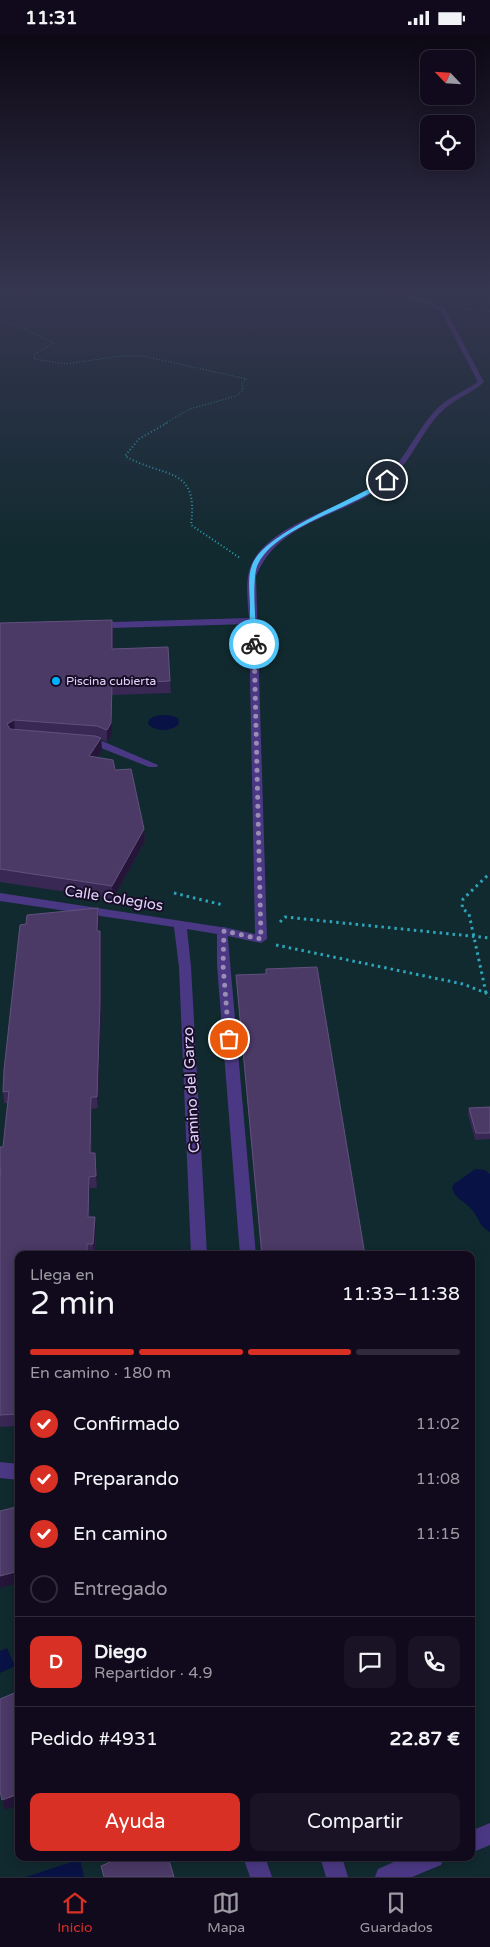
<!DOCTYPE html>
<html lang="es">
<head>
<meta charset="utf-8">
<style>
	:root { --surface:#110a1c; --page:#1a1325; --text:#f1f3f6; --muted:#9c9aa3; --line:#302b3b; --accent:#d93025 }
	body { margin:0; font-family:"Varela Round",sans-serif; background:var(--page); color:var(--text); height:100vh; display:flex; flex-direction:column; font-size:19px; white-space:nowrap }
	* { box-sizing:border-box; margin:0 }
	p { font-size:16px; color:var(--muted) }
	.icon { flex:none; width:28px; height:28px; fill:none; stroke:currentColor; stroke-width:2; stroke-linecap:round; stroke-linejoin:round }
	.map { position:relative; flex:1; overflow:hidden }
	.panel { position:absolute; left:15px; top:1216px; width:460px; height:610px; display:flex; flex-direction:column; background:var(--surface); border-radius:10px; box-shadow:0 2px 12px #0003,0 0 0 1px var(--line) }
	.panel>* { flex:none }
	.needle { width:32px; rotate:295deg }
	.buttons { position:absolute; left:420px; top:15px; display:grid; gap:10px }
	.buttons a { display:grid; place-items:center; width:55px; height:55px; border-radius:10px; background:var(--surface); box-shadow:0 2px 12px #0003,0 0 0 1px var(--line); font-size:25px }
	.pin { position:absolute; display:grid; place-items:center; width:42px; height:42px; color:#fff; margin:-21px; border:2px solid #fff; border-radius:50%; box-shadow:0 1px 5px #0007 }
	.courier { position:absolute; display:grid; place-items:center; width:50px; height:50px; margin:-25px; border:4px solid #4fc3f7; border-radius:50%; background:#fff; color:#222; box-shadow:0 1px 6px #0007 }
	.summary em { font-style:normal; font-weight:600 }
	.summary div { display:flex; flex-direction:column-reverse }
	.summary { display:flex; align-items:center; justify-content:space-between; height:85px; padding:0 15px }
	h1 { font-size:32px; font-weight:600; line-height:38px }
	.bar { display:grid; grid-template-columns:repeat(4,1fr); gap:8px 5px; align-content:center; height:60px; padding:0 15px }
	.bar i { height:6px; border-radius:4px; background:var(--line) }
	.bar .on { background:var(--accent) }
	.bar p { grid-column:span 4 }
	.line { display:flex; align-items:center; gap:12px; padding:0 15px; border-top:1px solid var(--line) }
	.line div { flex:1 }
	.round { display:grid; place-items:center; flex:none; width:52px; height:52px; border-radius:10px; background:var(--page) }
	ol { padding:0 15px; list-style:none }
	li { display:flex; align-items:center; gap:15px; height:55px }
	li p { margin-inline-start:auto }
	li .icon { padding:5px; border-radius:50%; background:var(--accent); color:#fff; stroke-width:4 }
	li:last-child { color:var(--muted) }
	li i { width:28px; height:28px; border:2px solid var(--line); border-radius:50% }
	.action { display:flex; gap:10px; margin-top:auto; padding:10px 15px }
	.action a { flex:1; height:58px; border-radius:10px; background:var(--accent); color:#fff; font-size:20px; font-weight:600; line-height:58px; text-align:center }
	.action a+a { background:var(--page); color:var(--text) }
	.status { display:flex; justify-content:space-between; align-items:center; height:35px; padding:0 25px; background:var(--surface); direction:ltr }
	.status svg { height:14px; fill:currentColor }
	.menu { display:flex; justify-content:space-around; align-items:center; height:70px; border-top:1px solid var(--line); background:var(--surface); font-size:14px; color:var(--muted) }
	.menu a { display:grid; justify-items:center; gap:2px }
	.menu .on { color:var(--accent) }
	.map>svg:first-child { display:block }
	.green { fill:#112a2f; fill-rule:evenodd }
	.water { fill:#091244 }
	.lines { fill:none; stroke-linecap:round; stroke-linejoin:round }
	.stream { stroke:#091244; stroke-width:4 }
	.path-far2 { stroke:#2ca5ba; stroke-width:1; stroke-dasharray:1 2; stroke-linecap:butt }
	.path-far1 { stroke:#2ca5ba; stroke-width:2; stroke-dasharray:1 2.5; stroke-linecap:butt }
	.path { stroke:#2ca5ba; stroke-width:3; stroke-dasharray:2.5 4; stroke-linecap:butt }
	.service { fill:#4b3885; fill-rule:evenodd }
	.minor { fill:#4b3885; fill-rule:evenodd }
	.wall { fill:#392754 }
	.shaded-wall { fill:#241539 }
	.building { fill:#4b3966; stroke:#62517e }
	.route { fill:#4fc3f7 }
	.done { stroke:#9a8db3; stroke-width:5; stroke-dasharray:0 9 }
	.poi-dot { fill:#00b0fd; stroke:#170e25; stroke-width:2 }
	.labels { text-anchor:middle; stroke-width:4; stroke-linejoin:round; paint-order:stroke }
	.far-poi-label { font-size:12px; fill:#e1d2ff; stroke:#170e25; text-anchor:start }
	.street-label { font-size:15px; fill:#e1d2ff; stroke:#170e25 }
</style>
</head>
<body>
<div class="status"><b>11:31</b><svg viewBox="0 0 49 12"><path d="M0 12V9h3v3zM5 12V6h3v6zM10 12V3h3v9zM15 12V0h3v12zM26 1h20v11H26zM47 4h2v5h-2z"/></svg></div>
<div class="map">
<svg width="490" height="1842" viewBox="0 0 490 1842">
	<rect width="100%" height="100%" fill="#170e25"/>
	<path class="green" d="M 0,254 L 490,254 L 490,1842 L 0,1842 ZM 19,1220 L 471,1220 L 471,1822 L 19,1822 Z"/>
	<g class="water">
		<path d="M 168,680 L 178,683 L 179,689 C 170,697 156,697 148,689 C 149,680 160,680 168,680 Z"/>
		<path d="M 475,1134 L 485,1135 L 490,1139 L 490,1197 C 478,1191 479,1181 470,1173 C 463,1165 455,1164 452,1153 L 454,1149 Z"/>
		<polygon points="7,1613 15,1631 0,1638 0,1616"/>
		<polygon points="80,1824 84,1842 26,1842"/>
	</g>
	<g class="lines">
		<g class="stream">
			<polyline points="307,254 314,256"/>
			<polyline points="0,264 34,254"/>
		</g>
		<g class="path-far2">
			<polyline points="0,265 2,266 0,267"/>
			<polyline points="459,273 490,276"/>
			<polyline points="0,283 54,308 35,319 34,324 66,329 120,321 143,321 247,344 242,348 243,355 236,361 190,374 164,389"/>
		</g>
		<path class="path-far1" d="M 167,388 L 139,404 L 125,421 C 165,444 199,430 191,490 L 240,523"/>
		<g class="path">
			<polyline points="174,858 223,870"/>
			<polyline points="280,887 285,882 490,903"/>
			<polyline points="276,910 463,949 486,958 490,962"/>
			<polyline points="486,958 469,879 462,873 463,864 490,838"/>
		</g>
		<g class="service">
			<path d="M 380,254 L 389,254 L 431,267 L 445,274 L 484,347 C 471,359 453,364 440,378 C 420,399 410,429 387,448 C 344,483 280,483 256,541 L 267,904 L 261,908 L 223,900 L 219,899 L 217,896 L 219,893 L 223,892 L 255,899 L 249,589 L 112,593 L 108,590 L 112,587 L 249,583 C 248,570 246,554 248,541 C 256,489 349,474 383,444 C 405,425 415,398 434,377 C 446,363 463,357 478,347 L 441,276 L 427,269 Z"/>
			<polygon points="85,704 102,706 158,730 157,732 149,732 96,711 81,709 81,705"/>
		</g>
		<g class="minor">
			<polygon points="0,858 227,893 256,1220 240,1220 217,930 217,899 187,894 191,932 207,1220 191,1220 179,932 174,892 0,866"/>
			<polygon points="0,1427 19,1429 19,1445 0,1443"/>
			<polygon points="490,1788 490,1810 471,1818 471,1796"/>
			<polygon points="243,1822 265,1822 272,1842 250,1842"/>
			<polygon points="320,1822 342,1822 348,1842 326,1842"/>
			<polygon points="405,1822 444,1822 441,1830 412,1842 375,1842 378,1834"/>
		</g>
	</g>
	<g class="wall">
		<polygon points="112,585 113,614 168,612 171,658 112,660 112,700 107,707 101,704 102,715 97,723 115,735 144,794 145,806 113,864 0,847 0,588"/>
		<polygon points="98,873 98,896 100,896 101,907 101,980 98,1073 92,1074 92,1118 96,1129 97,1153 90,1153 90,1182 96,1194 95,1220 19,1220 19,1391 0,1392 0,1112 3,1112 8,1068 4,1068 3,1057 26,889"/>
		<polygon points="266,934 365,1220 261,1220 236,940 266,939"/>
		<polygon points="490,1072 490,1104 475,1105 468,1079 469,1073"/>
	</g>
	<g class="shaded-wall">
		<polygon points="112,585 113,596 113,626 112,614"/>
		<polygon points="112,649 112,700 107,707 107,695"/>
		<polygon points="14,685 15,697 8,701 7,689"/>
		<polygon points="101,703 102,715 90,734 89,721"/>
		<polygon points="144,794 145,806 113,864 112,851"/>
		<polygon points="98,873 99,884 98,907 97,896"/>
		<polygon points="100,896 101,907 101,980 98,1073 97,1062"/>
		<polygon points="91,1062 92,1074 91,1130 90,1118"/>
		<polygon points="95,1118 96,1129 97,1153 96,1141"/>
		<polygon points="89,1142 90,1153 89,1194 88,1182"/>
		<polygon points="95,1182 96,1194 94,1220 93,1209"/>
		<polygon points="19,1536 19,1548 0,1553 0,1541"/>
		<polygon points="19,1759 19,1770 5,1775 2,1765"/>
	</g>
	<g class="building">
		<polygon points="112,585 112,614 168,612 170,646 112,649 111,688 107,695 97,691 14,685 7,689 10,694 95,701 101,703 89,721 113,725 115,735 131,734 144,794 112,851 0,834 0,588"/>
		<polygon points="98,873 97,896 100,896 100,969 97,1062 91,1062 90,1118 95,1118 96,1141 89,1142 88,1182 95,1182 93,1209 87,1209 87,1220 19,1220 19,1379 0,1380 0,1143 1,1134 0,1134 0,1112 3,1112 9,1056 3,1057 4,1035 20,890 26,889 27,880"/>
		<polygon points="317,932 365,1220 262,1220 236,940 266,939 266,934"/>
		<polygon points="490,1072 490,1098 476,1098 469,1073"/>
		<polygon points="16,1472 19,1474 19,1536 0,1541 0,1476"/>
		<polygon points="19,1656 19,1759 2,1765 0,1756 0,1664"/>
		<polygon points="122,1822 168,1822 174,1842 104,1842 101,1831"/>
	</g>
	<linearGradient id="sky" x2="0" y2="1"><stop stop-color="#0d0814"/><stop offset="0.5" stop-color="#363651"/><stop offset="1" stop-color="#363651" stop-opacity="0"/></linearGradient>
	<rect width="490" height="512" fill="url(#sky)"/>
	<path class="route" d="M 386,444 L 390,445 C 357,473 277,490 258,529 C 251,543 256,591 257,609 L 252,610 C 249,599 250,584 250,572 C 250,559 247,543 252,530 C 264,497 355,465 386,444 Z"/>
	<g class="lines">
		<polyline class="done" points="229,1004 223,930 224,896 261,904 254,609"/>
	</g>
	<circle class="poi-dot" cx="56" cy="646" r="5"/>
	<g class="labels">
		<g class="far-poi-label">
			<text x="66" y="650">Piscina cubierta</text>
		</g>
		<g class="street-label">
			<text transform="translate(114 863) rotate(9)" y="5">Calle Colegios</text>
			<text transform="translate(191 1055) rotate(-93)" y="5">Camino del Garzo</text>
		</g>
	</g>
</svg>
<div class="buttons">
<a><svg class="needle" viewBox="-14 -14 28 28"><path d="M0-13l5 13h-10z" fill="#e53935"/><path d="M0 13l5-13h-10z" fill="#9c9aa3"/></svg></a>
<a><svg class="icon" aria-label="locate" viewBox="0 0 24 24"><circle cx="12" cy="12" r="6"/><path d="M12 2v4M12 18v4M2 12h4M18 12h4"/></svg></a>
</div>
<div class="pin" style="left:229px;top:1004px;background:#ea580c"><svg class="icon" aria-label="bag" viewBox="0 0 24 24"><path d="M5 8h14l-1 12H6zM9 8a3 3 0 0 1 6 0"/></svg></div>
<div class="pin" style="left:387px;top:445px;background:#1f2937"><svg class="icon" aria-label="home" viewBox="0 0 24 24"><path d="M3 11l9-7 9 7M6 9v11h12V9"/></svg></div>
<div class="courier" style="left:254px;top:609px"><svg class="icon" aria-label="bike" viewBox="0 0 24 24"><circle cx="6" cy="16" r="4"/><circle cx="18" cy="16" r="4"/><path d="M6 16l4-8h5l3 8M10 8l3 8H6M13 5h3"/></svg></div>
<section class="panel">
<div class="summary"><div><h1>2 min</h1><p>Llega en</p></div><em>11:33–11:38</em></div>
<div class="bar"><i class="on"></i><i class="on"></i><i class="on"></i><i></i><p>En camino · 180 m</p></div>
<ol>
<li><svg class="icon" aria-label="check" viewBox="0 0 24 24"><path d="M5 12l5 5 9-10"/></svg>Confirmado<p>11:02</p></li>
<li><svg class="icon" aria-label="check" viewBox="0 0 24 24"><path d="M5 12l5 5 9-10"/></svg>Preparando<p>11:08</p></li>
<li><svg class="icon" aria-label="check" viewBox="0 0 24 24"><path d="M5 12l5 5 9-10"/></svg>En camino<p>11:15</p></li>
<li><i></i>Entregado</li>
</ol>
<div class="line" style="height:90px"><b class="round" style="background:var(--accent);color:#fff">D</b><div><b>Diego</b><p>Repartidor · 4.9</p></div><a class="round"><svg class="icon" aria-label="chat" viewBox="0 0 24 24"><path d="M4 5h16v11H9l-5 4z"/></svg></a><a class="round"><svg class="icon" aria-label="phone" viewBox="0 0 24 24"><path d="M5 4h4l2 5-3 2q2 4 5 5l2-3 5 2v4C11 20 4 13 5 4z"/></svg></a></div>
<div class="line" style="height:65px"><div>Pedido #4931</div><b>22.87 €</b></div>
<div class="action"><a>Ayuda</a><a>Compartir</a></div>
</section>
</div>
<nav class="menu">
<a class="on"><svg class="icon" aria-label="home" viewBox="0 0 24 24"><path d="M3 11l9-7 9 7M6 9v11h12V9"/></svg>Inicio</a>
<a><svg class="icon" aria-label="map" viewBox="0 0 24 24"><path d="M3 6l6-2 6 2 6-2v14l-6 2-6-2-6 2zM9 4v14M15 6v14"/></svg>Mapa</a>
<a><svg class="icon" aria-label="saved" viewBox="0 0 24 24"><path d="M7 4h10v16l-5-4-5 4z"/></svg>Guardados</a>
</nav>
</body>
</html>
